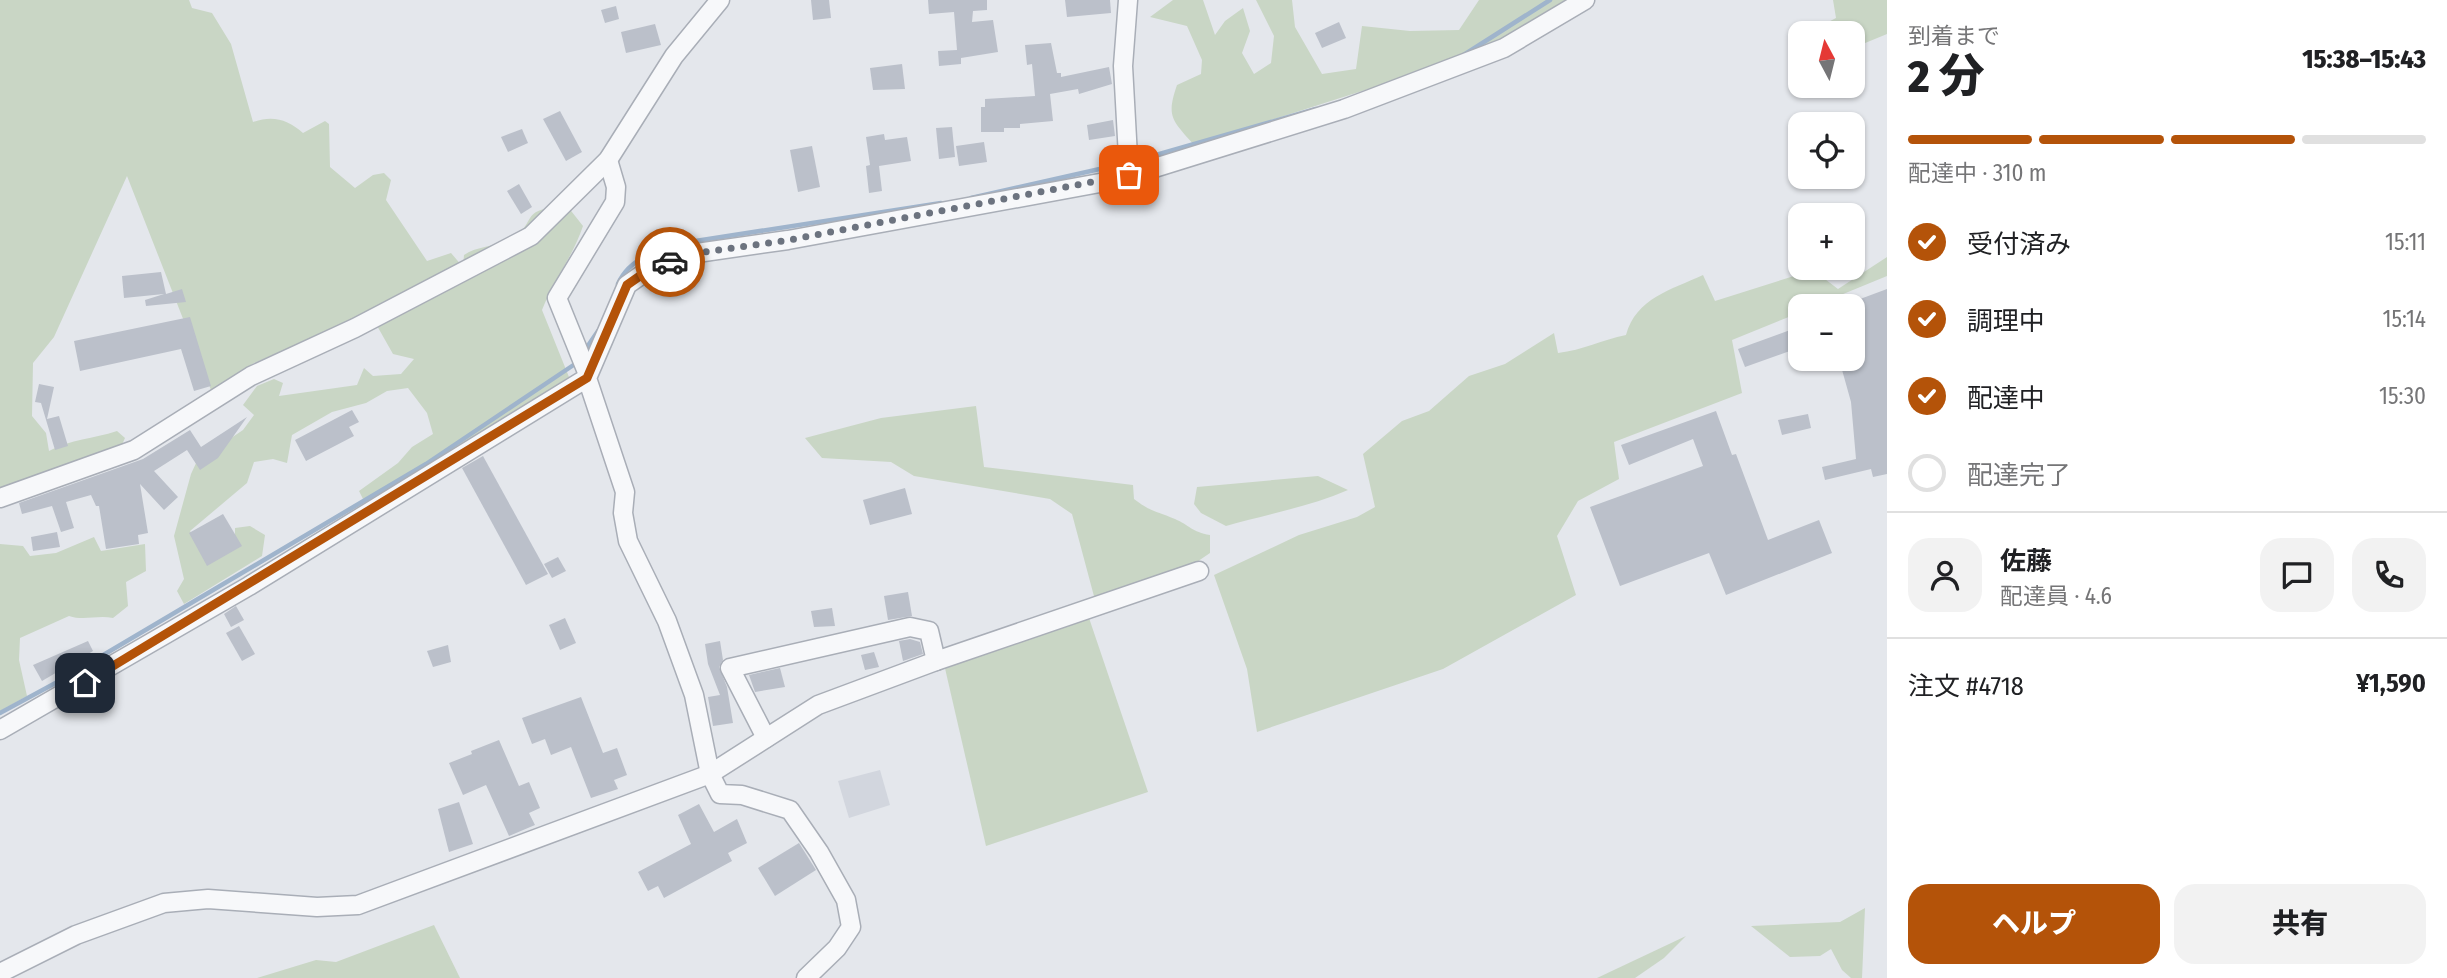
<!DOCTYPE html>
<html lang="ja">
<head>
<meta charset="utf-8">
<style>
	:root { --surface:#fff; --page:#f2f2f2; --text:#202124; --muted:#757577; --line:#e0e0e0; --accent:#b45309 }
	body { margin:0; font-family:"Fira Sans Condensed","Noto Sans JP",sans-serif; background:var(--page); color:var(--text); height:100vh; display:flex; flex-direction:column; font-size:26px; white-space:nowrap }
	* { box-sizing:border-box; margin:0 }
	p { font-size:23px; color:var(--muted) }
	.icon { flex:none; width:38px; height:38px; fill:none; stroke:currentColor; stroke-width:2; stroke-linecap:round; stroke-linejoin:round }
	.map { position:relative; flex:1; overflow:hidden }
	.drawer { display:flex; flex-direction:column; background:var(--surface); width:560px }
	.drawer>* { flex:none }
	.needle { width:46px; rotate:353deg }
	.fabs { position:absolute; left:1788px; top:21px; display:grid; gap:14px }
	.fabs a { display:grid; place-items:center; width:77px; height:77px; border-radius:14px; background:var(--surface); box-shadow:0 2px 5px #0004; font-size:35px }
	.pin { position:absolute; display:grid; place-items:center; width:60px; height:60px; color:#fff; margin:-30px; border-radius:14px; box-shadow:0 4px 10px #0006 }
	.courier { position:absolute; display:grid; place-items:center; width:70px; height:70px; margin:-35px; border:5px solid #b45309; border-radius:50%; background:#fff; color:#222; box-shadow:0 2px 9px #0007 }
	.head em { font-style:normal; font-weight:800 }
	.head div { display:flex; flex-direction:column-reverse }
	.head { display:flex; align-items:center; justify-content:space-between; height:119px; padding:0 21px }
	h1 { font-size:46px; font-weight:800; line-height:52px }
	.bar { display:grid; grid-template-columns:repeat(4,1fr); gap:10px 7px; align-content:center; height:84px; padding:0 21px }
	.bar i { height:9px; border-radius:5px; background:var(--line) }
	.bar .current { background:var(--accent) }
	.bar p { grid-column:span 4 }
	.line { display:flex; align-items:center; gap:18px; padding:0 21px; border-top:2px solid var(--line) }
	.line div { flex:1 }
	.round { display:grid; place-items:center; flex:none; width:74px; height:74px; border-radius:21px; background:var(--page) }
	ol { padding:0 21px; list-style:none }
	li { display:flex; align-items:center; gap:21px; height:77px }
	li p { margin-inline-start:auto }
	li .icon { padding:7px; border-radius:50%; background:var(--accent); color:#fff; stroke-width:4 }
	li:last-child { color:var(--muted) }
	li i { width:38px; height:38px; border:4px solid var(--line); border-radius:50% }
	.action { display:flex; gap:14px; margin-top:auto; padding:14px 21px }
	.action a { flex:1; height:80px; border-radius:21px; background:var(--accent); color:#fff; font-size:28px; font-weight:800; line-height:80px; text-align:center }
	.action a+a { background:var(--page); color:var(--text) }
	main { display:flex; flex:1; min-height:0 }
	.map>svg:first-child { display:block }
	.built { fill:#d2d6de }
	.green { fill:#c9d6c5 }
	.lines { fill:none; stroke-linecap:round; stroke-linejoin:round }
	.stream { stroke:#9fb4cc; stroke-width:4.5 }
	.building { fill:#bbc0ca }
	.minor-casing { stroke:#a9aeb7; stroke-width:21 }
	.minor { stroke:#f7f8fa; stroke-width:18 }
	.done { stroke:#6c737f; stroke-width:7; stroke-dasharray:0 12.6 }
	.route { stroke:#b45309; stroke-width:9 }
</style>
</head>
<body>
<main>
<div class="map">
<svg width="1887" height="978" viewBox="0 0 1887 978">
	<rect width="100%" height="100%" fill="#e4e7ec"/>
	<polygon class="built" points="880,770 890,805 849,818 838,781"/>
	<g class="green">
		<path d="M 0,0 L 189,0 L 192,8 L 212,13 L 231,44 L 253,122 C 272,115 288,119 303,133 L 325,121 L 329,124 L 330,167 L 355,188 L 373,175 L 384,173 L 391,180 L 386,200 L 427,261 L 451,253 L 463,267 L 464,255 C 477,246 494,247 508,240 C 541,224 515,207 568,207 L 583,226 C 573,256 554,280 542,310 L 569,377 L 439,461 L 363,499 L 359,491 L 398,463 L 412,447 L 433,434 L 427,413 L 408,388 L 387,391 L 366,403 L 332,412 L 292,435 L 287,463 L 273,459 L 254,462 L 247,483 L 190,531 L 208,560 L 235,539 L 235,528 L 250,526 L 265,535 L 262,556 L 184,604 L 177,591 L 184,579 L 174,536 L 191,474 L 197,461 L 243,430 L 254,415 L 243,405 L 257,386 L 274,379 L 283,383 L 279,396 L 357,385 L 364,368 L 373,376 L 401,374 L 414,359 L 393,354 L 376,324 L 336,328 L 254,363 L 211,390 L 127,176 L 54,337 L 33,363 L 32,416 L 46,433 L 49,451 C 71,439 93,439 117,431 L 125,438 L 120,449 L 0,492 Z"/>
		<path d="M 1173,0 L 1203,0 L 1215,35 L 1225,21 L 1243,8 L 1250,31 L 1242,53 L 1254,74 L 1271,63 L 1274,36 L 1256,0 L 1292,0 L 1295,27 L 1322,74 L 1356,69 L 1362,26 L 1410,31 L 1459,30 L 1479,0 L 1568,0 L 1498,42 L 1412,75 L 1194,145 C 1172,120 1166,117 1177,85 L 1201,74 L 1202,60 L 1187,26 L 1150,17 Z"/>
		<polygon points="1833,0 1887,0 1887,34 1853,48 1853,33 1807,33 1836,18"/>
		<path d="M 1887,257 L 1887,276 L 1814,306 L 1801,306 L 1801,312 L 1732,340 L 1742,393 L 1614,442 L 1619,479 L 1578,501 L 1557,536 L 1576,595 L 1443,669 L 1257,732 L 1247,669 L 1214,575 L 1299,535 L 1357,517 L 1375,507 L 1363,454 L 1402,421 L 1429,411 L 1469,376 L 1505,364 L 1554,333 L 1558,353 C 1583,350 1602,340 1626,335 C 1636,298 1671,290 1703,275 L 1715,301 L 1813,270 L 1838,289 Z"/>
		<path d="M 976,406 L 984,467 L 1133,485 L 1134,499 C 1151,512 1156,511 1175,519 C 1189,525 1192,532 1210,535 L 1210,553 L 1185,570 L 1095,600 L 1072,514 L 1050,499 L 914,476 L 891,462 L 822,458 L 805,438 L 881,418 Z"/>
		<path d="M 1318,476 L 1348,490 C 1309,507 1267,514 1226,526 L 1201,513 L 1194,504 L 1197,487 Z"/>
		<path d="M 94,537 L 101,551 L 145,544 L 146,571 L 126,582 L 128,606 L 113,618 C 97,615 84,621 69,616 L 20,638 L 19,660 L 27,696 L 0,711 L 0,544 L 23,546 L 30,556 L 56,553 Z"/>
		<polygon points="1089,618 1148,792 986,846 944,664"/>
		<polygon points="1865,908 1862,978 1851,978 1842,970 1831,949 1820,956 1790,957 1751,926 1840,922"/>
		<polygon points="434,925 460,978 257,978 316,960 336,962"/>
		<polygon points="1686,936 1664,958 1635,978 1597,978"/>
	</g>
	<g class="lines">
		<g class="stream">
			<polyline points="1462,56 1550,0"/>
			<polyline points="1142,159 1316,109"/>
			<polyline points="971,198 1113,166"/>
			<path d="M 618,284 C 630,256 662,249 689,242 L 941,203"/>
			<polyline points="585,350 598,331"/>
			<polyline points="0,713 61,680 426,464 575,364"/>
		</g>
	</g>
	<g class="building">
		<polygon points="811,0 829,0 831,18 813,20"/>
		<polygon points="928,0 987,0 987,10 973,11 972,22 993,20 998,52 961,58 961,64 939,66 938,51 957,50 954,12 929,14"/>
		<polygon points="1065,0 1110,0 1111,13 1067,17"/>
		<polygon points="616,6 619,19 605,23 601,10"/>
		<polygon points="1339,22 1346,38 1322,48 1315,33"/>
		<polygon points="655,24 661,45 626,53 621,32"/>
		<polygon points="1051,43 1057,73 1061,73 1061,77 1109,67 1112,84 1079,94 1078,89 1050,94 1053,121 1020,124 1020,128 1004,128 1004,132 981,132 981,107 985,107 985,99 1035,96 1032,64 1027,65 1025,45"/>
		<polygon points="902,64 905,89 873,90 870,68"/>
		<polygon points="560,111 582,152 566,161 543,119"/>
		<polygon points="1113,120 1115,136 1089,140 1087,125"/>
		<polygon points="952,127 955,157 939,159 936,128"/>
		<polygon points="522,129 528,143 508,152 501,137"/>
		<polygon points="884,134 885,140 907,137 911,161 879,166 882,191 869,193 866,166 870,165 866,137"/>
		<polygon points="984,142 987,162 959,166 956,146"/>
		<polygon points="812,146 820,187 798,192 790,150"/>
		<polygon points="519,184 532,207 521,214 507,191"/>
		<polygon points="161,272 166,294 182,289 186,302 146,306 145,300 164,294 124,298 122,276"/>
		<polygon points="1887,289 1887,474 1873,477 1871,469 1825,480 1822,467 1856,459 1851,402 1839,359 1853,359 1855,306 1844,305"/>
		<polygon points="190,317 211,386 194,391 181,349 80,371 74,341"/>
		<polygon points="1801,326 1801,347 1745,367 1738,349"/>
		<polygon points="39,384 54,387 47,419 59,416 68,446 55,450 41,403 35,402"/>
		<polygon points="352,410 359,422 349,427 354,436 306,461 295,440"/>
		<polygon points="1716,411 1732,455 1736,454 1768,540 1819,520 1832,553 1726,595 1709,553 1620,586 1590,507 1703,466 1693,439 1629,465 1621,445"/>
		<polygon points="1808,414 1811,428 1782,435 1778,420"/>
		<polygon points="247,417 218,458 200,470 187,450 154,471 178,497 164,510 140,484 148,533 138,535 139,544 106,549 99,506 96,506 91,495 66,502 74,528 61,532 52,506 22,514 19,503 143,459 190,430 201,447"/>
		<polygon points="483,456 548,574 526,585 462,468"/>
		<polygon points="905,488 912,514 870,525 863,500"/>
		<polygon points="223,514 242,546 207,566 189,533"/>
		<polygon points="57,532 60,547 33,551 31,537"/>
		<polygon points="558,557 566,571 552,578 544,564"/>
		<polygon points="908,592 912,616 888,620 884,596"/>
		<polygon points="236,606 244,620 231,627 224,614"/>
		<polygon points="832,608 835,626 814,627 811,611"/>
		<polygon points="565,618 576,643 560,650 549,625"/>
		<polygon points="239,626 255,654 242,661 226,633"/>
		<polygon points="910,639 920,642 923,654 903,661 899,641"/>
		<polygon points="88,641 93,651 42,681 33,665"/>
		<polygon points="720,641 723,660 719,667 727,687 733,723 713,726 708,697 720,695 708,664 705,644"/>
		<polygon points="448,645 451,662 433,667 427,651"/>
		<polygon points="874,652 879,667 865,670 861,655"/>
		<polygon points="780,668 785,687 755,692 749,675"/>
		<polygon points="581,697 603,753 617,748 627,775 614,780 618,789 591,798 571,747 551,755 545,739 532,744 522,718"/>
		<polygon points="499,740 519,786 529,782 540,808 529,813 535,825 509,836 486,785 463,795 449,763 472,754 471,751"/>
		<polygon points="459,802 473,844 449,852 438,809"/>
		<polygon points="699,804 714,832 737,819 747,843 728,853 732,861 664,898 658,886 648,891 638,872 691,844 678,815"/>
		<polygon points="799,843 816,870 775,896 758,868"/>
	</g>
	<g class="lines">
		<g class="minor-casing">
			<g id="minor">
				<polyline points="1128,0 1123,66 1129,175"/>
				<polyline points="587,372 557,298 615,202 616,187 608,160"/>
				<polyline points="0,498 134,450 251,376 355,328 531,236 608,160 674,56 720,0"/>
				<polyline points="0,730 249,586 587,378"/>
				<polyline points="766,738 730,668 910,627 929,631 936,661"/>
				<polyline points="0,973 76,935 164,903 208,899 317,907 358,905 710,774 818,705 936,661 1199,571"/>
				<polyline points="806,978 837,948 851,927 846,900 819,852 790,810 742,795 720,794 710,774 694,695 667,621 628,541 623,513 625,492 587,378 627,285 647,271 690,254 788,240 1116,180 1344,109 1504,48 1585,0"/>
			</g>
		</g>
		<use href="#minor" class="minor"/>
	</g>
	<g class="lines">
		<polyline class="done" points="670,262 691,254 789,240 1129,175"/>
		<polyline class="route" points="85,683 587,378 627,285 647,271 670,262"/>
	</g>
</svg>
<div class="fabs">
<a><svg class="needle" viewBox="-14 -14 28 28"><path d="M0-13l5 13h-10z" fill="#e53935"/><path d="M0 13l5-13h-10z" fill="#757577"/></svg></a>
<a><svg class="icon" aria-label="locate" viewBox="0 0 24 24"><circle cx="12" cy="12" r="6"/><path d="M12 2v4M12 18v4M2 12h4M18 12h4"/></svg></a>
<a>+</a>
<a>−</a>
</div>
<div class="pin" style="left:1129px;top:175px;background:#ea580c"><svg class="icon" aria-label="bag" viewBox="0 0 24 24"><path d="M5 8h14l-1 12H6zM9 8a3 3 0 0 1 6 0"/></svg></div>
<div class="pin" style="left:85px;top:683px;background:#1f2937"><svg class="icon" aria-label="home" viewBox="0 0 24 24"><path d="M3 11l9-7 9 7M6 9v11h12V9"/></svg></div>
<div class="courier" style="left:670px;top:262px"><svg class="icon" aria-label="car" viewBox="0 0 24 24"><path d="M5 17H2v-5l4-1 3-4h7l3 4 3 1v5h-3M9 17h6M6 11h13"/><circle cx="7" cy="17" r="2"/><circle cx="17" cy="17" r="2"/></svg></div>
</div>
<section class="drawer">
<div class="head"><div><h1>2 分</h1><p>到着まで</p></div><em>15:38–15:43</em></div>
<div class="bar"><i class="current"></i><i class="current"></i><i class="current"></i><i></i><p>配達中 · 310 m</p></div>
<ol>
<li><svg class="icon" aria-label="check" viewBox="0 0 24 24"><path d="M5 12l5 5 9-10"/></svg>受付済み<p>15:11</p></li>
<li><svg class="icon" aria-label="check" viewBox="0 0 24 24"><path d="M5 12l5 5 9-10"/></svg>調理中<p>15:14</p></li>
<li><svg class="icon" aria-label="check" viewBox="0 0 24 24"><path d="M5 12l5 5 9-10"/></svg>配達中<p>15:30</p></li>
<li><i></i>配達完了</li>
</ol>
<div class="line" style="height:126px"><a class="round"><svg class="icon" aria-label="person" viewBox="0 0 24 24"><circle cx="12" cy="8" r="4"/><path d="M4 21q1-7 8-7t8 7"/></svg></a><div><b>佐藤</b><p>配達員 · 4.6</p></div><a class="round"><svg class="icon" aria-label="chat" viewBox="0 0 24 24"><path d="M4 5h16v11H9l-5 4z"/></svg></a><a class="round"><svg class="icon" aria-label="phone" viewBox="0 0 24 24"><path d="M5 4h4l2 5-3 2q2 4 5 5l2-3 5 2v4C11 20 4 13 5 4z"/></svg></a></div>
<div class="line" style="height:91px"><div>注文 #4718</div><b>¥1,590</b></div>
<div class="action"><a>ヘルプ</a><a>共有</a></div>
</section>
</main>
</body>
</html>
